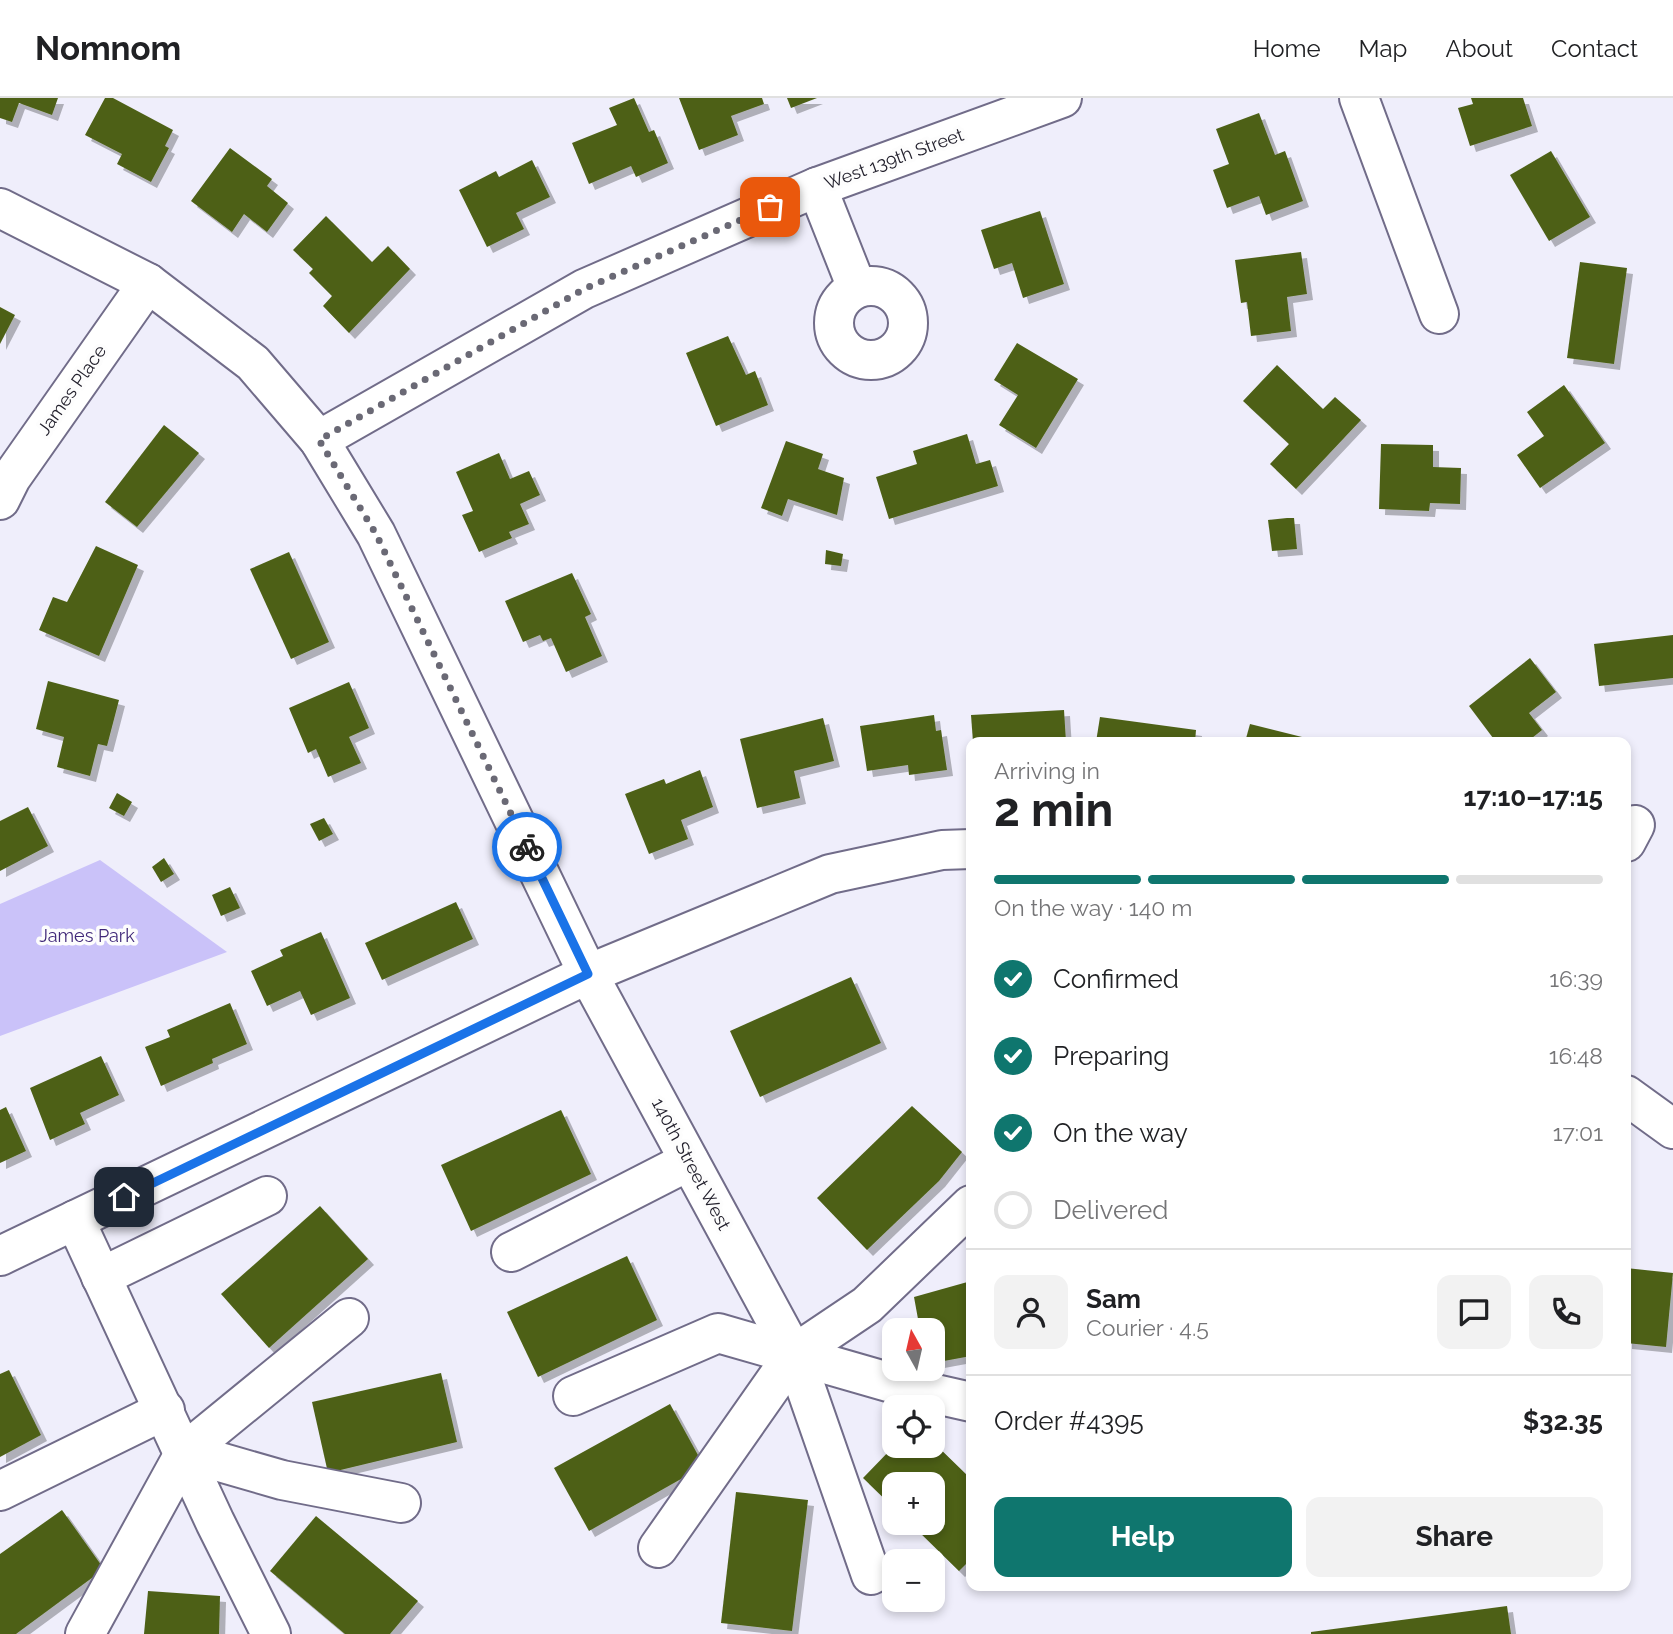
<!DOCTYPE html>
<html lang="en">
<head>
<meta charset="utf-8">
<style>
	:root { --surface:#fff; --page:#f2f2f2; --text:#202124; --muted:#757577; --line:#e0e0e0; --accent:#0f766e }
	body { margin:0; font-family:Raleway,sans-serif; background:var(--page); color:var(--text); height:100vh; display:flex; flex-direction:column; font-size:26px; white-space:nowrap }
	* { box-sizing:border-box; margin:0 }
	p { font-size:23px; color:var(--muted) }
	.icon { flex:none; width:38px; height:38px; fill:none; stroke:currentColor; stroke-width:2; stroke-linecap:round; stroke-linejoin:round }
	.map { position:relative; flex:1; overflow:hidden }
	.drawer { position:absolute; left:966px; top:639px; width:665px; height:854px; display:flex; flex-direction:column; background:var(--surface); border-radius:14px; box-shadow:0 4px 10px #0003 }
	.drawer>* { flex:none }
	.needle { width:46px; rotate:352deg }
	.tools { position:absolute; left:882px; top:1220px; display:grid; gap:14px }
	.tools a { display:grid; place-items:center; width:63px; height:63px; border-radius:14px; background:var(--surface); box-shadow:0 4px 10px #0003; font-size:35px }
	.pin { position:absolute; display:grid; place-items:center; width:60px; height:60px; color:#fff; margin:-30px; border-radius:14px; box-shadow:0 4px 10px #0006 }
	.courier { position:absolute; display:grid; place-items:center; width:70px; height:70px; margin:-35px; border:5px solid #1a73e8; border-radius:50%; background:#fff; color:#222; box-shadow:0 2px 9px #0007 }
	.headline em { font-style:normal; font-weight:700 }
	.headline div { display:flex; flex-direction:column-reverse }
	.headline { display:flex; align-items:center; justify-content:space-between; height:119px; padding:0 28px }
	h1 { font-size:46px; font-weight:700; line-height:52px }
	.bar { display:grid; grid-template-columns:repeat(4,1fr); gap:10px 7px; align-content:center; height:84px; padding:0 28px }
	.bar i { height:9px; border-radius:5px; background:var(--line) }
	.bar .active { background:var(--accent) }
	.bar p { grid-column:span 4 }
	.line { display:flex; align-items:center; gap:18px; padding:0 28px; border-top:2px solid var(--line) }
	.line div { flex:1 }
	.round { display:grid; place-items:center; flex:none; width:74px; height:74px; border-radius:14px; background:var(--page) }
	ol { padding:0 28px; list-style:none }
	li { display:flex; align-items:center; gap:21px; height:77px }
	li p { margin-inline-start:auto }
	li .icon { padding:7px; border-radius:50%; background:var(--accent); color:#fff; stroke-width:4 }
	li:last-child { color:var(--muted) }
	li i { width:38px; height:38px; border:4px solid var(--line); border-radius:50% }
	.action { display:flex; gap:14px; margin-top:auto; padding:14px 28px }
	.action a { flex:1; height:80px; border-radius:14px; background:var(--accent); color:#fff; font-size:28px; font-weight:700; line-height:80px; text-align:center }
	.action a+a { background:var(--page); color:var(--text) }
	header { display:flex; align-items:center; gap:42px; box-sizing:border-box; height:98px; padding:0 35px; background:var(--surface); border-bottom:2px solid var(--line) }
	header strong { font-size:33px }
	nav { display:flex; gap:38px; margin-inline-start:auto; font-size:24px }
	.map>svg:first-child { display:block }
	.green { fill:#cac2f9 }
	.building { fill:#4d6117; filter:url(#shadow) }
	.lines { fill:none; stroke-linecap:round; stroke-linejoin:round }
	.minor-casing { stroke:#716c89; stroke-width:42 }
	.minor { stroke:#fff; stroke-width:38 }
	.done { stroke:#6a6975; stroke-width:7; stroke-dasharray:0 12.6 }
	.route { stroke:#1a73e8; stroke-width:9 }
	.labels { text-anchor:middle; stroke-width:7; stroke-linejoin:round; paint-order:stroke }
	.street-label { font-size:18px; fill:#23212d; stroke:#fdfdfd }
	.park-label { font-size:18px; fill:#3f2778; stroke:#fdfdfd }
</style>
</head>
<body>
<header>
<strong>Nomnom</strong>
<nav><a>Home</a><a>Map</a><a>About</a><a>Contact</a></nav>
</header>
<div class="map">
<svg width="1673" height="1536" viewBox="0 0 1673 1536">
	<defs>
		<filter id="shadow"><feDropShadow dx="6" dy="6" stdDeviation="0" flood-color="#0004"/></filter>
	</defs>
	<rect width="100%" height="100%" fill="#efeefb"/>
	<polygon class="green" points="100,762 227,854 0,938 0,806"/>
	<g class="building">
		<polygon points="0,0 58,0 52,17 19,5 12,24 0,20"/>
		<polygon points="105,0 113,0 173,32 165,48 169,50 151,84 117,66 122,56 85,37"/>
		<polygon points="634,0 649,34 654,32 668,65 636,79 631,68 589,86 572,45 617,27 609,10"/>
		<polygon points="679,0 762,0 764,6 731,18 738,37 699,52"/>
		<polygon points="787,0 817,0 791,10"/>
		<polygon points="1471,0 1523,0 1532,28 1470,48 1458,10 1473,6"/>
		<polygon points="1259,15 1275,57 1285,53 1303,103 1266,117 1259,98 1227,110 1213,72 1229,66 1216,31"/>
		<polygon points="230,50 272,81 267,88 288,105 267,134 244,116 232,134 191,103"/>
		<polygon points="1551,53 1590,119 1549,143 1510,77"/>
		<polygon points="532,62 550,99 516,115 524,131 487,149 459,92 496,73 499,79"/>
		<polygon points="1040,113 1064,186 1023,200 1012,165 994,171 981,132"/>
		<polygon points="326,118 372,164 388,148 410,171 349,235 323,208 332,198 309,175 313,171 293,152"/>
		<polygon points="1301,154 1307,196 1287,199 1291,233 1251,238 1247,204 1241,205 1235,162"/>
		<polygon points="1580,164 1627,170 1614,266 1567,260"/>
		<polygon points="0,209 15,217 0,246"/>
		<polygon points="728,238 746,277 755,273 768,307 716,328 686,255"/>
		<polygon points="1017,245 1078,281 1036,350 999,327 1018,297 994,282"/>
		<polygon points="1277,267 1323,311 1335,299 1361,322 1296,391 1270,366 1289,346 1243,303"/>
		<polygon points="1564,287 1605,345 1540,390 1517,357 1544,338 1527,314"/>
		<polygon points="164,327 199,355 137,429 105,404"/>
		<polygon points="967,336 976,366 990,362 998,388 889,421 876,379 917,366 913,353"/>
		<polygon points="786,343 823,356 818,371 844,380 837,417 788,401 782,418 761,410"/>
		<polygon points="1381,346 1433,347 1433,369 1461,370 1460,406 1430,405 1429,413 1379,411"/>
		<polygon points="499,355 510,381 529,373 540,397 520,406 529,426 509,434 512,440 479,454 462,417 473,413 456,374"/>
		<polygon points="1287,420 1294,420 1297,451 1272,453 1268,422"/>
		<polygon points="96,448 138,467 99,558 39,532 53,499 67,504"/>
		<polygon points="826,452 843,456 841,468 825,466"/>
		<polygon points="289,454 329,544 291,561 250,471"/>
		<polygon points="572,475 591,516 585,519 602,558 566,574 551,540 543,543 540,537 523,544 505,503"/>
		<polygon points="1673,537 1673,580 1599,588 1594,546"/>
		<polygon points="1530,560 1556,594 1529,615 1542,632 1527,644 1496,644 1469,608"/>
		<polygon points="48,583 119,602 107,648 98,646 90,678 57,669 64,639 36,631"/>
		<polygon points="349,584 369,630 349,639 361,665 328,679 316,651 308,655 289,610"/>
		<polygon points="1064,612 1066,644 973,644 971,617"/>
		<polygon points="934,617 936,633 941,632 947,672 909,677 908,667 867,673 860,628"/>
		<polygon points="1100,619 1196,632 1195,644 1096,644"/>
		<polygon points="823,620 834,663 794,673 800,700 757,710 740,641"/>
		<polygon points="1250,626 1318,643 1318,644 1245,644"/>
		<polygon points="700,672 713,709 681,722 688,741 649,756 625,696 664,681 666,686"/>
		<polygon points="117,695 132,704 124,718 109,710"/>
		<polygon points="28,709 48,748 0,773 0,723"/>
		<polygon points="324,720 333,736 319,743 310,726"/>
		<polygon points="164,760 174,776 161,784 152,769"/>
		<polygon points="230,789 240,810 221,818 212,797"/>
		<polygon points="456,804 473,841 382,882 365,845"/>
		<polygon points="321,834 350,900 311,917 300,893 267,908 251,873 283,858 280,852"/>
		<polygon points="851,879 881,945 760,999 730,933"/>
		<polygon points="230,905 247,946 212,961 213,965 161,988 145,949 170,939 167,932"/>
		<polygon points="101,958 119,997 80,1015 85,1026 50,1042 30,990"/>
		<polygon points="912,1008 962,1054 939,1083 867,1152 817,1100"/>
		<polygon points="6,1009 26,1053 0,1065 0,1012"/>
		<polygon points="561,1012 591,1076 471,1133 441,1067"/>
		<polygon points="320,1108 368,1161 269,1250 221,1196"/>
		<polygon points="627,1158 657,1222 538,1279 507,1214"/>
		<polygon points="1626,1170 1673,1175 1666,1249 1626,1245"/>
		<polygon points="971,1183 971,1258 933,1265 933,1232 920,1232 914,1199"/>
		<polygon points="9,1272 41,1337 0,1359 0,1276"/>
		<polygon points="441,1275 457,1344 328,1375 312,1304"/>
		<polygon points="670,1306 704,1368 589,1433 554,1370"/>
		<polygon points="933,1344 971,1381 971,1461 959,1473 909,1424 933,1424 933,1386 894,1386 894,1410 863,1380 894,1348 933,1348"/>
		<polygon points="736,1394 808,1402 792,1533 721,1525"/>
		<polygon points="62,1412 104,1471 16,1536 0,1536 0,1456"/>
		<polygon points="316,1418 418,1503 390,1536 345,1536 270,1473"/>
		<polygon points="148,1493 220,1498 219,1536 144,1536"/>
		<polygon points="1507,1508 1511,1536 1311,1536 1311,1534"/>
	</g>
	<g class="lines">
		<g class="minor-casing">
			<g id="minor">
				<polyline points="1359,0 1439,216"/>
				<polyline points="817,89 857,190"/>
				<polyline points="0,110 148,185 253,265 319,342 376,436 588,876 794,1256 871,1477"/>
				<circle cx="871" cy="225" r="37"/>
				<polyline points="319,342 584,191 817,89 1062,0"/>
				<polyline points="0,402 11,380 148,185"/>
				<polyline points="1626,744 1635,727"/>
				<polyline points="1626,997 1673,1031"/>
				<polyline points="75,1122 215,1424 271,1536"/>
				<polyline points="511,1154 689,1063"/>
				<polyline points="0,1158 588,876 830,776 942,752 971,751"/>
				<polyline points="101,1179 267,1098"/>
				<polyline points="573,1298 718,1235 909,1290 971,1304"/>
				<polyline points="185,1354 282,1382 401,1405"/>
				<polyline points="0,1393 165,1312"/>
				<polyline points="658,1450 794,1256 867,1207 971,1107"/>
				<polyline points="85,1536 185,1354 349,1220"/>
			</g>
		</g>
		<use href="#minor" class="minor"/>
	</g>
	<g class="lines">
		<polyline class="done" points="527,749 376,436 319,342 584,191 770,109"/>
		<polyline class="route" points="124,1099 588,876 527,749"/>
	</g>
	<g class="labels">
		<g class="street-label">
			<text transform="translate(894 61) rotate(-20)" y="6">West 139th Street</text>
			<text transform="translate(72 292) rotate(-55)" y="6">James Place</text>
			<text transform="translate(691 1066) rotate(62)" y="6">140th Street West</text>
		</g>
		<g class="park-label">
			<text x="87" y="844">James Park</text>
		</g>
	</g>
</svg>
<div class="tools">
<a><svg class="needle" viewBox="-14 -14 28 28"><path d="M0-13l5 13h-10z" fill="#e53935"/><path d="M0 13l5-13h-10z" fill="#757577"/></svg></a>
<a><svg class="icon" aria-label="locate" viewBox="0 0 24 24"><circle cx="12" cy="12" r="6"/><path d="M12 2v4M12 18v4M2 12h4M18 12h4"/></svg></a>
<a>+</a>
<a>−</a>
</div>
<div class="pin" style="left:770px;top:109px;background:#ea580c"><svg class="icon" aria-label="bag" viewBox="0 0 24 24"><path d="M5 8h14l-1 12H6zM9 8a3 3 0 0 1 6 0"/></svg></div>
<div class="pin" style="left:124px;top:1099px;background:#1f2937"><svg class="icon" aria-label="home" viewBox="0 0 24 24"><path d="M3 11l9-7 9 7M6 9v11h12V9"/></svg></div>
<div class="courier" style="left:527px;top:749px"><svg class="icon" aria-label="bike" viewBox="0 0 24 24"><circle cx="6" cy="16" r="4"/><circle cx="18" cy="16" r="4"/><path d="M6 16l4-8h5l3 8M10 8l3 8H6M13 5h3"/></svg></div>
<section class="drawer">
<div class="headline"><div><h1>2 min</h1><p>Arriving in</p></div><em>17:10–17:15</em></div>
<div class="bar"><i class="active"></i><i class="active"></i><i class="active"></i><i></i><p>On the way · 140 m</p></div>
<ol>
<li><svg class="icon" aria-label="check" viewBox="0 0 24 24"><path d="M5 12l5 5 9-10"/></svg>Confirmed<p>16:39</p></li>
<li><svg class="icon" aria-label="check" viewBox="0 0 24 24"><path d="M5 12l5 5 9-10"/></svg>Preparing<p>16:48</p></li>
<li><svg class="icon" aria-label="check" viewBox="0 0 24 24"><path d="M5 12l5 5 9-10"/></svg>On the way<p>17:01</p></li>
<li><i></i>Delivered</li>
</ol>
<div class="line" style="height:126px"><a class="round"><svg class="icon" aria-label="person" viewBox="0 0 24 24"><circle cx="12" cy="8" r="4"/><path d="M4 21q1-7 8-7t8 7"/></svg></a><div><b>Sam</b><p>Courier · 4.5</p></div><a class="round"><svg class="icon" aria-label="chat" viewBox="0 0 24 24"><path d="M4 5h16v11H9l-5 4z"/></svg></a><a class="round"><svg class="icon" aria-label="phone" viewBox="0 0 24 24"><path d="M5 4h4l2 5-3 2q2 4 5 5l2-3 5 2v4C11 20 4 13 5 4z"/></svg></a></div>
<div class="line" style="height:91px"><div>Order #4395</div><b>$32.35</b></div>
<div class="action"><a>Help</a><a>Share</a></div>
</section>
</div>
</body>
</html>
